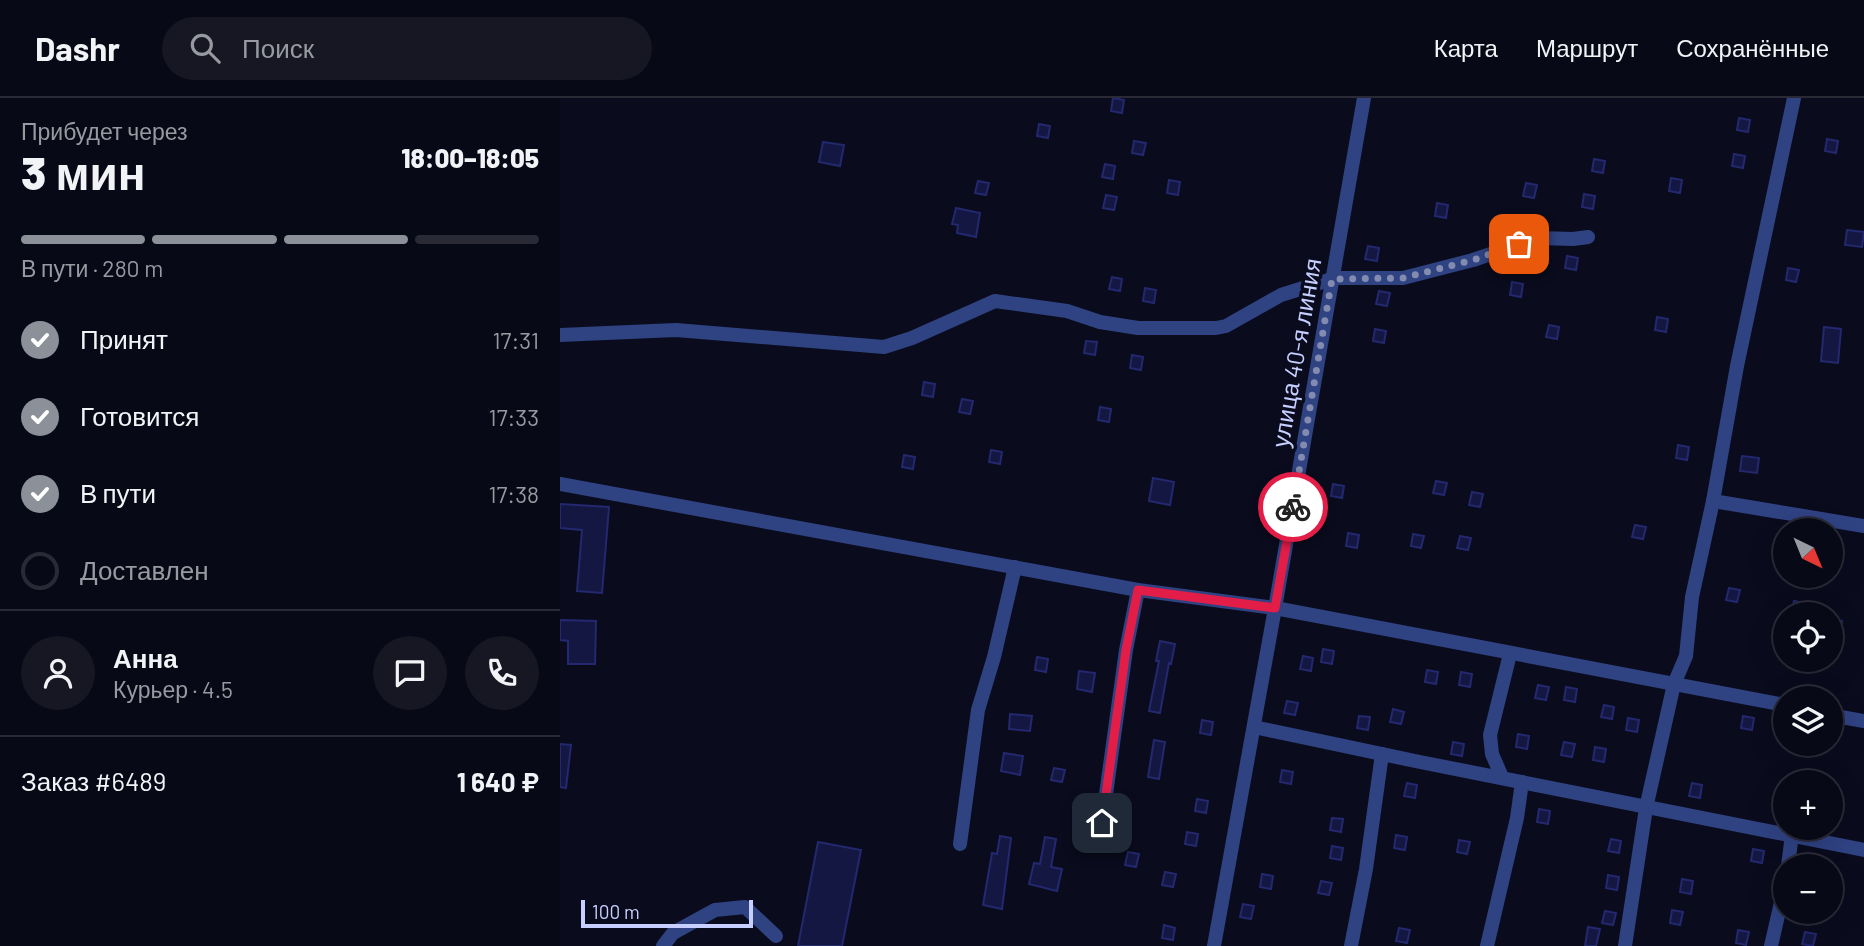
<!DOCTYPE html>
<html lang="ru">
<head>
<meta charset="utf-8">
<style>
	:root { --surface:#080916; --page:#161723; --text:#f1f3f6; --muted:#989aa1; --line:#292a35; --accent:#8c9099 }
	body { margin:0; font-family:Barlow,sans-serif; background:var(--page); color:var(--text); height:100vh; display:flex; flex-direction:column; font-size:26px; white-space:nowrap }
	* { box-sizing:border-box; margin:0 }
	p { font-size:23px; color:var(--muted) }
	.icon { flex:none; width:38px; height:38px; fill:none; stroke:currentColor; stroke-width:2; stroke-linecap:round; stroke-linejoin:round }
	.map { position:relative; flex:1; overflow:hidden }
	.details { display:flex; flex-direction:column; background:var(--surface); width:560px }
	.details>* { flex:none }
	.needle { width:46px; rotate:137deg }
	.tools { position:absolute; left:1213px; top:420px; display:grid; gap:14px }
	.tools a { display:grid; place-items:center; width:70px; height:70px; border-radius:50%; background:var(--surface); box-shadow:0 7px 28px #0002,0 0 0 2px var(--line); font-size:35px }
	.scale { position:absolute; left:21px; bottom:18px; width:172px; box-sizing:border-box; padding-left:7px; border:4px solid #c6cfff; border-top:0; font-size:19px; line-height:24px; white-space:nowrap; color:#c6cfff; -webkit-text-stroke:5px #0a0c1e; paint-order:stroke }
	.pin { position:absolute; display:grid; place-items:center; width:60px; height:60px; color:#fff; margin:-30px; border-radius:14px; box-shadow:0 4px 10px #0006 }
	.courier { position:absolute; display:grid; place-items:center; width:70px; height:70px; margin:-35px; border:5px solid #e11d48; border-radius:50%; background:#fff; color:#222; box-shadow:0 2px 9px #0007 }
	.overview em { font-style:normal; font-weight:800 }
	.overview div { display:flex; flex-direction:column-reverse }
	.overview { display:flex; align-items:center; justify-content:space-between; height:119px; padding:0 21px }
	h1 { font-size:46px; font-weight:800; line-height:52px }
	.bar { display:grid; grid-template-columns:repeat(4,1fr); gap:10px 7px; align-content:center; height:84px; padding:0 21px }
	.bar i { height:9px; border-radius:5px; background:var(--line) }
	.bar .selected { background:var(--accent) }
	.bar p { grid-column:span 4 }
	.line { display:flex; align-items:center; gap:18px; padding:0 21px; border-top:2px solid var(--line) }
	.line div { flex:1 }
	.round { display:grid; place-items:center; flex:none; width:74px; height:74px; border-radius:37px; background:var(--page) }
	ol { padding:0 21px; list-style:none }
	li { display:flex; align-items:center; gap:21px; height:77px }
	li p { margin-inline-start:auto }
	li .icon { padding:7px; border-radius:50%; background:var(--accent); color:#fff; stroke-width:4 }
	li:last-child { color:var(--muted) }
	li i { width:38px; height:38px; border:4px solid var(--line); border-radius:50% }
	header { display:flex; align-items:center; gap:42px; box-sizing:border-box; height:98px; padding:0 35px; background:var(--surface); border-bottom:2px solid var(--line) }
	header strong { font-size:33px }
	nav { display:flex; gap:38px; margin-inline-start:auto; font-size:24px }
	.search { width:490px; height:63px; background:var(--page); display:flex; align-items:center; gap:18px; box-sizing:border-box; padding:0 24px; border-radius:38px; color:var(--muted); font-size:26px }
	main { display:flex; flex:1; min-height:0 }
	.map>svg:first-child { display:block }
	.building { fill:#141741; stroke:#23286f; stroke-width:2 }
	.lines { fill:none; stroke-linecap:round; stroke-linejoin:round }
	.minor { stroke:#2f4282; stroke-width:14 }
	.done { stroke:#848bb0; stroke-width:7; stroke-dasharray:0 12.6 }
	.route { stroke:#e11d48; stroke-width:9 }
	.labels { text-anchor:middle; stroke-width:7; stroke-linejoin:round; paint-order:stroke }
	.street-label { font-size:24px; fill:#c6cfff; stroke:#0a0c1e }
</style>
</head>
<body>
<header>
<strong>Dashr</strong>
<div class="search"><svg class="icon" aria-label="search" viewBox="0 0 24 24"><circle cx="10" cy="10" r="6"/><path d="M15 15l6 6"/></svg>Поиск</div>
<nav><a>Карта</a><a>Маршрут</a><a>Сохранённые</a></nav>
</header>
<main>
<section class="details">
<div class="overview"><div><h1>3 мин</h1><p>Прибудет через</p></div><em>18:00–18:05</em></div>
<div class="bar"><i class="selected"></i><i class="selected"></i><i class="selected"></i><i></i><p>В пути · 280 m</p></div>
<ol>
<li><svg class="icon" aria-label="check" viewBox="0 0 24 24"><path d="M5 12l5 5 9-10"/></svg>Принят<p>17:31</p></li>
<li><svg class="icon" aria-label="check" viewBox="0 0 24 24"><path d="M5 12l5 5 9-10"/></svg>Готовится<p>17:33</p></li>
<li><svg class="icon" aria-label="check" viewBox="0 0 24 24"><path d="M5 12l5 5 9-10"/></svg>В пути<p>17:38</p></li>
<li><i></i>Доставлен</li>
</ol>
<div class="line" style="height:126px"><a class="round"><svg class="icon" aria-label="person" viewBox="0 0 24 24"><circle cx="12" cy="8" r="4"/><path d="M4 21q1-7 8-7t8 7"/></svg></a><div><b>Анна</b><p>Курьер · 4.5</p></div><a class="round"><svg class="icon" aria-label="chat" viewBox="0 0 24 24"><path d="M4 5h16v11H9l-5 4z"/></svg></a><a class="round"><svg class="icon" aria-label="phone" viewBox="0 0 24 24"><path d="M5 4h4l2 5-3 2q2 4 5 5l2-3 5 2v4C11 20 4 13 5 4z"/></svg></a></div>
<div class="line" style="height:91px"><div>Заказ #6489</div><b>1 640 ₽</b></div>
</section>
<div class="map">
<svg width="1304" height="848" viewBox="0 0 1304 848">
	<rect width="100%" height="100%" fill="#0a0c1e"/>
	<g class="building">
		<polygon points="553,0 564,2 562,15 551,13"/>
		<polygon points="1179,20 1190,22 1188,34 1177,32"/>
		<polygon points="479,26 490,28 488,40 477,38"/>
		<polygon points="1267,41 1278,43 1276,55 1265,53"/>
		<polygon points="574,43 586,45 583,57 572,55"/>
		<polygon points="263,44 284,47 280,68 259,64"/>
		<polygon points="1174,56 1185,58 1183,70 1172,68"/>
		<polygon points="1034,61 1045,63 1043,75 1032,73"/>
		<polygon points="545,66 555,68 553,81 542,79"/>
		<polygon points="1111,80 1122,82 1120,95 1109,93"/>
		<polygon points="609,82 620,84 618,97 607,95"/>
		<polygon points="418,83 429,85 426,97 415,95"/>
		<polygon points="966,85 977,87 974,100 963,98"/>
		<polygon points="1024,96 1035,98 1033,111 1022,109"/>
		<polygon points="546,97 557,99 554,112 543,110"/>
		<polygon points="877,105 888,107 886,120 875,118"/>
		<polygon points="396,110 420,115 416,139 397,135 398,127 392,126"/>
		<polygon points="1287,132 1304,134 1302,149 1285,147"/>
		<polygon points="808,148 819,150 817,163 805,161"/>
		<polygon points="1007,158 1018,160 1016,172 1005,170"/>
		<polygon points="1228,170 1239,172 1236,184 1226,182"/>
		<polygon points="552,179 562,181 560,193 549,191"/>
		<polygon points="952,184 963,186 961,199 950,197"/>
		<polygon points="585,190 596,192 594,205 583,203"/>
		<polygon points="819,193 830,195 827,208 816,206"/>
		<polygon points="1097,219 1108,221 1106,234 1095,232"/>
		<polygon points="989,227 999,229 997,241 986,239"/>
		<polygon points="1264,229 1281,231 1278,265 1261,263"/>
		<polygon points="815,231 826,233 824,245 813,243"/>
		<polygon points="526,243 537,244 535,257 524,255"/>
		<polygon points="572,257 583,259 581,272 570,270"/>
		<polygon points="364,284 375,286 373,299 362,297"/>
		<polygon points="402,301 413,303 410,316 399,314"/>
		<polygon points="540,309 551,311 549,324 538,322"/>
		<polygon points="1118,347 1129,349 1127,362 1116,360"/>
		<polygon points="431,352 442,354 440,366 429,364"/>
		<polygon points="344,357 355,359 353,371 342,369"/>
		<polygon points="1182,358 1199,360 1197,375 1180,373"/>
		<polygon points="593,380 614,384 610,407 589,403"/>
		<polygon points="876,383 887,385 884,397 873,395"/>
		<polygon points="773,386 784,388 782,400 771,398"/>
		<polygon points="912,394 923,396 920,409 909,407"/>
		<polygon points="0,406 49,409 42,495 17,493 22,432 0,430"/>
		<polygon points="1075,427 1086,429 1083,441 1072,439"/>
		<polygon points="788,435 799,437 797,450 786,448"/>
		<polygon points="853,436 864,438 861,450 851,448"/>
		<polygon points="900,438 911,440 908,452 897,450"/>
		<polygon points="1169,490 1180,492 1177,504 1166,502"/>
		<polygon points="1234,503 1245,505 1243,516 1232,515"/>
		<polygon points="1270,520 1282,523 1280,535 1270,533"/>
		<polygon points="0,522 36,523 35,566 8,566 8,543 0,542"/>
		<polygon points="600,543 615,546 611,566 609,565 600,615 589,613 599,563 596,563"/>
		<polygon points="763,551 774,553 772,566 761,564"/>
		<polygon points="743,558 753,560 751,573 740,571"/>
		<polygon points="477,559 488,561 486,574 475,572"/>
		<polygon points="867,572 878,574 876,586 865,584"/>
		<polygon points="519,573 535,575 532,594 517,591"/>
		<polygon points="901,574 912,576 910,589 899,587"/>
		<polygon points="978,587 989,589 986,602 975,600"/>
		<polygon points="1006,589 1017,591 1015,604 1004,602"/>
		<polygon points="727,603 738,605 735,617 724,615"/>
		<polygon points="1044,607 1054,609 1052,621 1041,619"/>
		<polygon points="833,611 844,614 841,626 830,624"/>
		<polygon points="450,616 472,618 470,633 449,631"/>
		<polygon points="799,618 810,619 808,632 797,630"/>
		<polygon points="1183,618 1194,620 1192,632 1181,630"/>
		<polygon points="1068,620 1079,622 1077,634 1066,632"/>
		<polygon points="642,622 653,624 651,637 640,635"/>
		<polygon points="958,636 969,638 967,651 956,649"/>
		<polygon points="594,642 605,644 599,681 588,679"/>
		<polygon points="893,644 904,646 902,658 891,656"/>
		<polygon points="1004,644 1015,646 1012,659 1001,657"/>
		<polygon points="0,646 11,647 6,690 0,689"/>
		<polygon points="1035,649 1046,651 1044,664 1033,662"/>
		<polygon points="444,655 463,658 460,677 441,673"/>
		<polygon points="494,670 505,672 502,684 491,682"/>
		<polygon points="722,672 733,674 731,686 720,684"/>
		<polygon points="847,685 857,687 855,700 844,698"/>
		<polygon points="1132,685 1142,687 1140,700 1129,698"/>
		<polygon points="637,701 648,703 646,715 635,713"/>
		<polygon points="979,711 990,713 988,726 977,724"/>
		<polygon points="772,720 783,721 781,734 770,732"/>
		<polygon points="627,734 638,736 636,748 625,746"/>
		<polygon points="836,737 847,739 845,752 834,750"/>
		<polygon points="440,738 451,740 442,811 423,807 432,755 437,756"/>
		<polygon points="485,739 496,741 491,769 502,771 497,793 469,786 474,765 480,766"/>
		<polygon points="1051,741 1061,743 1059,755 1048,753"/>
		<polygon points="899,742 910,744 907,756 897,754"/>
		<polygon points="258,744 301,752 282,848 238,848"/>
		<polygon points="772,748 783,750 781,762 770,760"/>
		<polygon points="1193,751 1204,753 1202,765 1191,763"/>
		<polygon points="568,754 579,756 576,769 565,767"/>
		<polygon points="605,774 616,776 613,789 602,787"/>
		<polygon points="702,776 713,778 711,791 700,789"/>
		<polygon points="1048,777 1059,779 1057,792 1046,790"/>
		<polygon points="1122,781 1133,783 1131,796 1120,794"/>
		<polygon points="761,783 772,785 769,797 758,795"/>
		<polygon points="683,806 694,808 691,821 680,819"/>
		<polygon points="1112,812 1123,814 1120,827 1110,825"/>
		<polygon points="1045,813 1056,815 1053,827 1042,825"/>
		<polygon points="604,827 615,830 613,842 602,840"/>
		<polygon points="1028,829 1040,831 1036,848 1025,848"/>
		<polygon points="839,830 850,832 847,845 836,843"/>
		<polygon points="1178,832 1189,834 1186,847 1176,845"/>
		<polygon points="1245,834 1256,836 1253,848 1242,846"/>
	</g>
	<g class="lines">
		<g class="minor">
			<polyline points="0,237 116,232 324,249 352,240 435,203 507,213 540,224 578,230 656,230 666,228 721,197 775,180 843,180 913,162 978,140 1013,141 1028,139"/>
			<polyline points="0,386 578,492 715,510 1225,607"/>
			<polyline points="1153,403 1304,428"/>
			<polyline points="1270,617 1304,623"/>
			<polyline points="694,629 860,664 1304,752"/>
			<polyline points="942,679 932,656 930,637 950,556"/>
			<polyline points="542,725 566,552 578,492"/>
			<polyline points="400,746 418,612 434,559 455,469"/>
			<polyline points="1228,768 1232,736"/>
			<polyline points="103,848 113,835 155,812 185,809 216,838"/>
			<polyline points="654,848 715,510 804,0"/>
			<polyline points="791,848 806,771 822,656"/>
			<polyline points="927,848 957,720 962,684"/>
			<polyline points="1065,848 1086,710 1114,586 1126,558 1132,499 1153,403 1177,268 1234,0"/>
			<polyline points="1211,848 1225,787"/>
		</g>
	</g>
	<g class="lines">
		<polyline class="done" points="733,409 772,181 843,180 913,162 959,146"/>
		<polyline class="route" points="542,725 566,552 578,492 715,510 733,409"/>
	</g>
	<g class="labels">
		<g class="street-label">
			<text transform="translate(737 255) rotate(-80)" y="8">улица 40-я линия</text>
		</g>
	</g>
</svg>
<div class="tools">
<a><svg class="needle" viewBox="-14 -14 28 28"><path d="M0-13l5 13h-10z" fill="#e53935"/><path d="M0 13l5-13h-10z" fill="#989aa1"/></svg></a>
<a><svg class="icon" aria-label="locate" viewBox="0 0 24 24"><circle cx="12" cy="12" r="6"/><path d="M12 2v4M12 18v4M2 12h4M18 12h4"/></svg></a>
<a><svg class="icon" aria-label="layers" viewBox="0 0 24 24"><path d="M12 4l9 5-9 5-9-5zM3 14l9 5 9-5"/></svg></a>
<a>+</a>
<a>−</a>
</div>
<div class="scale">100 m</div>
<div class="pin" style="left:959px;top:146px;background:#ea580c"><svg class="icon" aria-label="bag" viewBox="0 0 24 24"><path d="M5 8h14l-1 12H6zM9 8a3 3 0 0 1 6 0"/></svg></div>
<div class="pin" style="left:542px;top:725px;background:#1f2937"><svg class="icon" aria-label="home" viewBox="0 0 24 24"><path d="M3 11l9-7 9 7M6 9v11h12V9"/></svg></div>
<div class="courier" style="left:733px;top:409px"><svg class="icon" aria-label="bike" viewBox="0 0 24 24"><circle cx="6" cy="16" r="4"/><circle cx="18" cy="16" r="4"/><path d="M6 16l4-8h5l3 8M10 8l3 8H6M13 5h3"/></svg></div>
</div>
</main>
</body>
</html>
